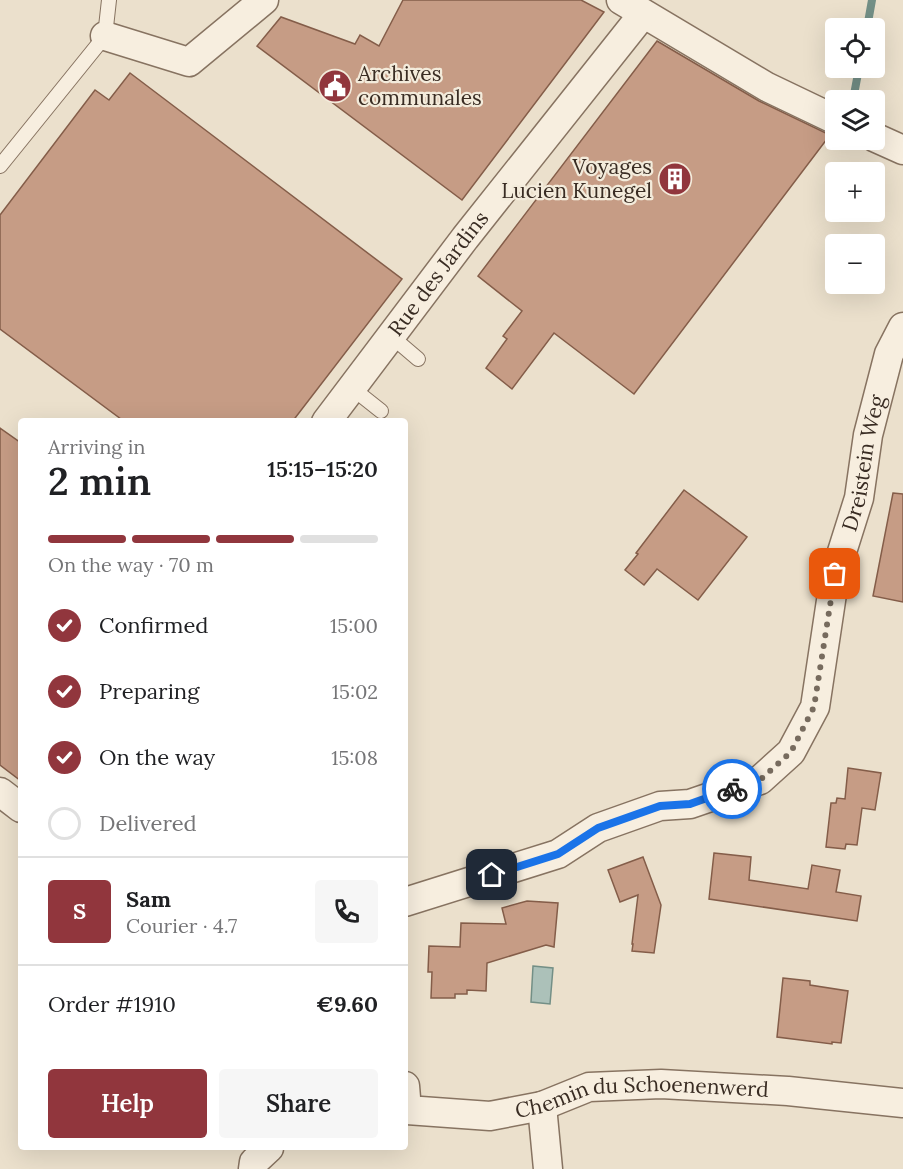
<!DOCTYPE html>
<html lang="en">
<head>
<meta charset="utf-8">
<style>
	:root { --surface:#fff; --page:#f6f6f6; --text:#202124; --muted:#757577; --line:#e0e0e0; --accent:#91363d }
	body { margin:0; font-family:Lora,serif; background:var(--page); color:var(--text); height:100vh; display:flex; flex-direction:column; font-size:22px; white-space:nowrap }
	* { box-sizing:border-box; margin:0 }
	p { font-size:20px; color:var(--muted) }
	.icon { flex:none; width:33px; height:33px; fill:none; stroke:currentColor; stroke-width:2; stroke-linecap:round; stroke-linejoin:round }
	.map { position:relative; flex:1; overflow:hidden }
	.panel { position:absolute; left:18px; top:418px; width:390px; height:732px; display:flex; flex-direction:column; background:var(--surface); border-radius:6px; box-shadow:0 6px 24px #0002 }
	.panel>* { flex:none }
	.buttons { position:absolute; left:825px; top:18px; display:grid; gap:12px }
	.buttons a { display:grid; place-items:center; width:60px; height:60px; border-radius:6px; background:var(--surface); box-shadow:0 6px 24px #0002; font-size:30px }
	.pin { position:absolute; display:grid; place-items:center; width:51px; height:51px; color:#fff; margin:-26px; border-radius:12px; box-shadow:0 3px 9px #0006 }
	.courier { position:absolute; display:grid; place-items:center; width:60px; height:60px; margin:-30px; border:4px solid #1a73e8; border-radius:50%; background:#fff; color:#222; box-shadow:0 2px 8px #0007 }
	.summary em { font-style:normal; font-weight:600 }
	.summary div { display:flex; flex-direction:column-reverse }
	.summary { display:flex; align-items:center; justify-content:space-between; height:102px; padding:0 30px }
	h1 { font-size:39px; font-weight:600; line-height:45px }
	.bar { display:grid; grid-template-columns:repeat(4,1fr); gap:9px 6px; align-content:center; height:72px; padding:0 30px }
	.bar i { height:8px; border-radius:4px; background:var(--line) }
	.bar .current { background:var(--accent) }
	.bar p { grid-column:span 4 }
	.line { display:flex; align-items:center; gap:15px; padding:0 30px; border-top:2px solid var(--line) }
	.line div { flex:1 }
	.round { display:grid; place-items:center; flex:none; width:63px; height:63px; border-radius:6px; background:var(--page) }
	ol { padding:0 30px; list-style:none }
	li { display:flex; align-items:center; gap:18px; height:66px }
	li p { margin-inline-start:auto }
	li .icon { padding:6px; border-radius:50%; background:var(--accent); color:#fff; stroke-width:4 }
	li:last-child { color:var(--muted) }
	li i { width:33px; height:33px; border:3px solid var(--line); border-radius:50% }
	.button { display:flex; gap:12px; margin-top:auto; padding:12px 30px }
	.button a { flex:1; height:69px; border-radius:6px; background:var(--accent); color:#fff; font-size:24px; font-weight:600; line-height:69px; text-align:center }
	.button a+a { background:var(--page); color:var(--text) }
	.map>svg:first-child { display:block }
	.water { fill:#acc1b9; stroke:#738f86; stroke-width:1.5 }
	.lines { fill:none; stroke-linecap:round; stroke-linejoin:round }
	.stream { stroke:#738f86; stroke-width:8 }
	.building { fill:#c69c85; stroke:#845d49; stroke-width:1.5 }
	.service-casing { stroke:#877361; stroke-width:16 }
	.minor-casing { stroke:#877361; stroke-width:31 }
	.service { stroke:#f7eedf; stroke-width:14 }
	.minor { stroke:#f7eedf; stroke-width:28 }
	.done { stroke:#776b5e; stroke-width:6; stroke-dasharray:0 10.8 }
	.route { stroke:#1a73e8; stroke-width:8 }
	.labels { text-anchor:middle; stroke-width:4.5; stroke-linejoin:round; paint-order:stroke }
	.poi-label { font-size:21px; fill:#392c23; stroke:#f3ebdb; text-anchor:start }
	.street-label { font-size:21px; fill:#392c23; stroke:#f3ebdb }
</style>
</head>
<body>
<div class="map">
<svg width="903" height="1169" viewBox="0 0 903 1169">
	<rect width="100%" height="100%" fill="#ebe0cc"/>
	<polygon class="water" points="533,966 553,968 550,1004 531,1002"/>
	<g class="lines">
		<g class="stream">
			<polyline points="867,28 872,0"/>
			<polyline points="853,100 859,68"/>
		</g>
	</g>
	<g class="building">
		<polygon points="403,0 581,0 604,12 462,200 257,46 281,17 355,44 360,35 379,46"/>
		<polygon points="657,41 759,101 830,135 634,394 554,333 512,389 486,368 507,339 503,336 522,311 478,276"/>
		<polygon points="130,73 402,279 292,422 125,422 0,329 0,215 95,90 109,100"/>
		<polygon points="0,428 21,443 21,781 0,765"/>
		<polygon points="684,490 747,537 698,600 657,569 644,585 625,570 638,554 636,553"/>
		<polygon points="893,493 903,494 903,602 873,596"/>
		<polygon points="848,768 881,773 875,810 862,808 857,845 846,844 845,849 826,847 831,803 836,803 837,798 845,799"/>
		<polygon points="714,853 751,857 749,880 808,889 812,865 840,870 836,892 861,896 857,921 709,899"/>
		<polygon points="643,857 661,905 654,953 632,951 633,944 632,944 638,895 620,902 608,870"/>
		<polygon points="527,901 558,903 554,947 546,945 487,963 486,991 467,990 467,994 455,994 455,998 431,998 432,972 428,972 429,946 460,947 461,923 506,924 502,908"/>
		<polygon points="783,978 810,981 810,985 848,991 841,1043 832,1042 832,1044 777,1037"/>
	</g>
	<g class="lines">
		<g class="service-casing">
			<g id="service">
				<polyline points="0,166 105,36 109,0"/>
				<polyline points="391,336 418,359"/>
				<polyline points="352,388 381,411"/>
			</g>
		</g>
		<g class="minor-casing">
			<g id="minor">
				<polyline points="621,0 767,87 836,120"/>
				<polyline points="105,36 189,62 264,0"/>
				<polyline points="874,137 903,150"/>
				<path id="s1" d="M 326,422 L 465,238 L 643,14"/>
				<polyline points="0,792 21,808"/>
				<path id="s2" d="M 405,902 L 558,854 L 598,828 L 660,806 L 690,804 L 760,780 L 791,752 L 815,707 L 835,574 L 859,498 L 868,435 L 889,354 L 903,327"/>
				<path id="s3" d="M 405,1086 L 407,1110 L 490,1116 L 542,1106 L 589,1087 L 661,1084 L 788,1091 L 903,1103"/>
				<polyline points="542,1106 548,1169"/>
				<polyline points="253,1169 254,1162 269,1148"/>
			</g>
		</g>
		<use href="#service" class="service"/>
		<use href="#minor" class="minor"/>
	</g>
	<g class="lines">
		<polyline class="done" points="732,789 760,780 791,752 814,707 835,574"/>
		<polyline class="route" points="492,875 558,854 598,828 660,806 690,804 732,789"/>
	</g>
	<defs>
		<g id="civic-disc" transform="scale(1.725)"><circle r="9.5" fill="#91363d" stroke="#f3ebdb"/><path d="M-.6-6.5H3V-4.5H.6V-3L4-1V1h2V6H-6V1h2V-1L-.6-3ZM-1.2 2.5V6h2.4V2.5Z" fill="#fff"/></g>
		<g id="building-disc" transform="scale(1.725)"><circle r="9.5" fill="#91363d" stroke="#f3ebdb"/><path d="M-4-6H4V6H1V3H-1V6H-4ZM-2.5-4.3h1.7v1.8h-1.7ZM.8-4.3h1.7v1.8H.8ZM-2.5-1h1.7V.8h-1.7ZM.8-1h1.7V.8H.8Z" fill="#fff"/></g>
	</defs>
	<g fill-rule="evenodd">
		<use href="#civic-disc" x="335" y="86"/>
		<use href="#building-disc" x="675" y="179"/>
	</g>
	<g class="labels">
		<g class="poi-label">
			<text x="358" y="81">Archives<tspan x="358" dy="24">communales</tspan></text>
			<text x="652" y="174" text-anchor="end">Voyages<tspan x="652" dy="24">Lucien Kunegel</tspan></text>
		</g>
		<g class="street-label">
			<text dy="7" stroke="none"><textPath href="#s1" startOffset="186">Rue des Jardins</textPath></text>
			<text dy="7" stroke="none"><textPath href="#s2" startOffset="720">Dreistein Weg</textPath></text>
			<text dy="7" stroke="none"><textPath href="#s3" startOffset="262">Chemin du Schoenenwerd</textPath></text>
		</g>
	</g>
</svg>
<div class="buttons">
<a><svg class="icon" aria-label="locate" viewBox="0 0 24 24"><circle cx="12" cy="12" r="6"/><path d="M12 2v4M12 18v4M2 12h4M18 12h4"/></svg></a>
<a><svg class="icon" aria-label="layers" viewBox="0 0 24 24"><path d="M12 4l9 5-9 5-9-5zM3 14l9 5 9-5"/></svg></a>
<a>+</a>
<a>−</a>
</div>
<div class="pin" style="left:835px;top:574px;background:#ea580c"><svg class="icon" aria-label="bag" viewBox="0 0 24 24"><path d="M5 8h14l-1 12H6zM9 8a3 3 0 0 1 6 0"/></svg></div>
<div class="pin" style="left:492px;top:875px;background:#1f2937"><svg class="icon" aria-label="home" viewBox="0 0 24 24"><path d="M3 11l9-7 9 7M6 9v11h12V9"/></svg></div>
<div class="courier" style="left:732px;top:789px"><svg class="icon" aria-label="bike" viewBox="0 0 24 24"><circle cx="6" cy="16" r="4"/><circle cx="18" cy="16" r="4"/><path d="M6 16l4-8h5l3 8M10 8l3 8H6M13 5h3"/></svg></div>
<section class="panel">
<div class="summary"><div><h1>2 min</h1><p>Arriving in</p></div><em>15:15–15:20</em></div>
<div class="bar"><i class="current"></i><i class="current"></i><i class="current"></i><i></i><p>On the way · 70 m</p></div>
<ol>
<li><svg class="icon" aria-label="check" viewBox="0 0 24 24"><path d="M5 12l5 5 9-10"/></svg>Confirmed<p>15:00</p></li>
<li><svg class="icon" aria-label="check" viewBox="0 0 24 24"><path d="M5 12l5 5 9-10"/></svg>Preparing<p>15:02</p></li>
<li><svg class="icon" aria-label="check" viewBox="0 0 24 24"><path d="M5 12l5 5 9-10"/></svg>On the way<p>15:08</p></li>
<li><i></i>Delivered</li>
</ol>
<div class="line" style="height:108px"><b class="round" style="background:var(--accent);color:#fff">S</b><div><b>Sam</b><p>Courier · 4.7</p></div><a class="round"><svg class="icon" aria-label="phone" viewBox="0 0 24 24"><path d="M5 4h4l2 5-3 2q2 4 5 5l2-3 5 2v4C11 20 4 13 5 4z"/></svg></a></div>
<div class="line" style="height:78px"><div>Order #1910</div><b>€9.60</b></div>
<div class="button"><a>Help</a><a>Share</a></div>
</section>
</div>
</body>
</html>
